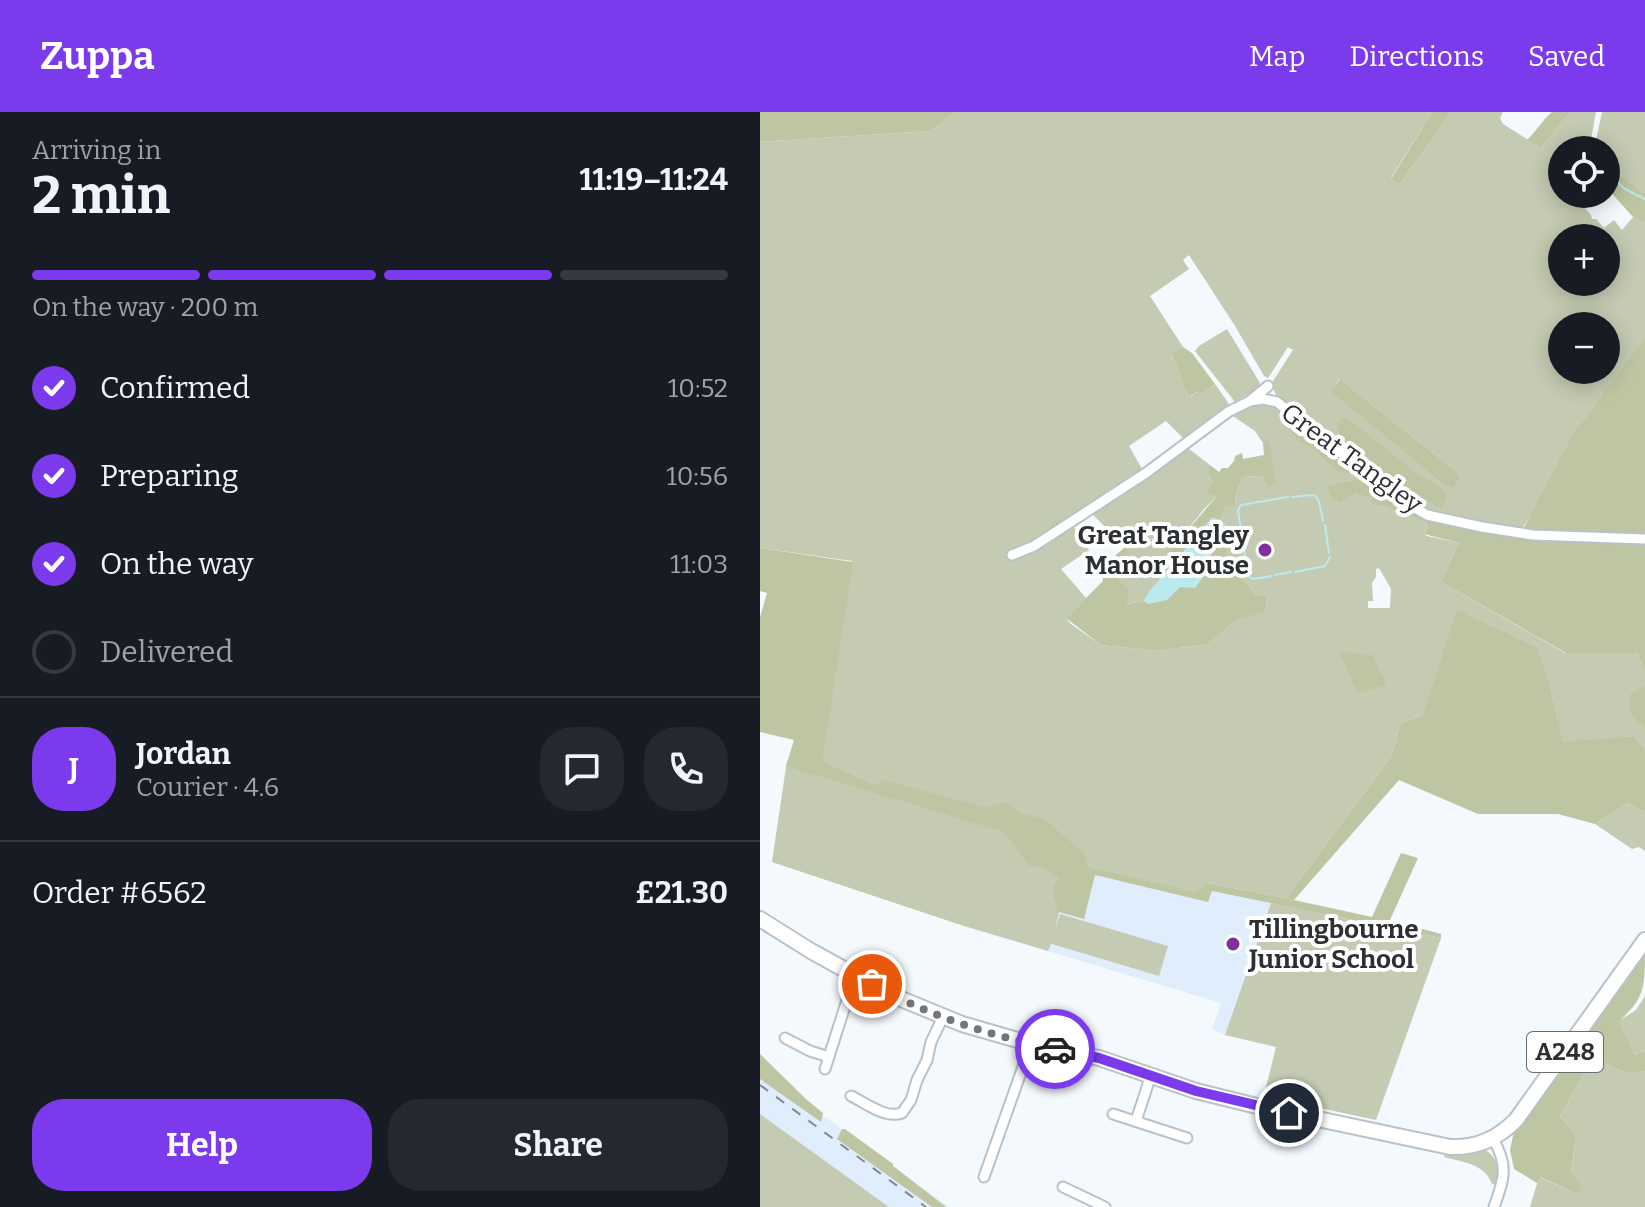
<!DOCTYPE html>
<html lang="en">
<head>
<meta charset="utf-8">
<style>
	:root { --surface:#171b24; --page:#242831; --text:#f1f3f6; --muted:#9ea1a6; --line:#363941; --accent:#7c3aed }
	body { margin:0; font-family:Bitter,serif; background:var(--page); color:var(--text); height:100vh; display:flex; flex-direction:column; font-size:30px; white-space:nowrap }
	* { box-sizing:border-box; margin:0 }
	p { font-size:26px; color:var(--muted) }
	.icon { flex:none; width:44px; height:44px; fill:none; stroke:currentColor; stroke-width:2; stroke-linecap:round; stroke-linejoin:round }
	.map { position:relative; flex:1; overflow:hidden }
	.panel { display:flex; flex-direction:column; background:var(--surface); width:760px }
	.panel>* { flex:none }
	.buttons { position:absolute; left:788px; top:24px; display:grid; gap:16px }
	.buttons a { display:grid; place-items:center; width:72px; height:72px; border-radius:50%; background:var(--surface); box-shadow:0 4px 20px #0003; font-size:40px }
	.pin { position:absolute; display:grid; place-items:center; width:68px; height:68px; color:#fff; margin:-34px; border:4px solid #fff; border-radius:50%; box-shadow:0 2px 8px #0007 }
	.courier { position:absolute; display:grid; place-items:center; width:80px; height:80px; margin:-40px; border:6px solid #7c3aed; border-radius:50%; background:#fff; color:#222; box-shadow:0 2px 10px #0007 }
	.headline em { font-style:normal; font-weight:700 }
	.headline div { display:flex; flex-direction:column-reverse }
	.headline { display:flex; align-items:center; justify-content:space-between; height:136px; padding:0 32px }
	h1 { font-size:52px; font-weight:700; line-height:60px }
	.bar { display:grid; grid-template-columns:repeat(4,1fr); gap:12px 8px; align-content:center; height:96px; padding:0 32px }
	.bar i { height:10px; border-radius:6px; background:var(--line) }
	.bar .active { background:var(--accent) }
	.bar p { grid-column:span 4 }
	.line { display:flex; align-items:center; gap:20px; padding:0 32px; border-top:2px solid var(--line) }
	.line div { flex:1 }
	.round { display:grid; place-items:center; flex:none; width:84px; height:84px; border-radius:32px; background:var(--page) }
	ol { padding:0 32px; list-style:none }
	li { display:flex; align-items:center; gap:24px; height:88px }
	li p { margin-inline-start:auto }
	li .icon { padding:8px; border-radius:50%; background:var(--accent); color:#fff; stroke-width:4 }
	li:last-child { color:var(--muted) }
	li i { width:44px; height:44px; border:4px solid var(--line); border-radius:50% }
	.button { display:flex; gap:16px; margin-top:auto; padding:16px 32px }
	.button a { flex:1; height:92px; border-radius:32px; background:var(--accent); color:#fff; font-size:32px; font-weight:700; line-height:92px; text-align:center }
	.button a+a { background:var(--page); color:var(--text) }
	header { display:flex; align-items:center; gap:48px; box-sizing:border-box; height:112px; padding:0 40px; background:var(--accent); color:#fff }
	header strong { font-size:38px }
	nav { display:flex; gap:44px; margin-inline-start:auto; font-size:28px }
	main { display:flex; flex:1; min-height:0 }
	.map>svg:first-child { display:block }
	.built { fill:#dfedfc }
	.green { fill:#c5cab2; fill-rule:evenodd }
	.forest { fill:#bec5a2 }
	.water { fill:#bbeaee }
	.lines { fill:none; stroke-linecap:round; stroke-linejoin:round }
	.stream { stroke:#bbeaee; stroke-width:2 }
	.street-casing { stroke:#b9c1c9; stroke-width:13 }
	.primary-casing { stroke:#b9c1c9; stroke-width:18 }
	.street { stroke:#fff; stroke-width:9 }
	.primary { stroke:#fff; stroke-width:14 }
	.rail { stroke:#83888c; stroke-width:2; stroke-dasharray:10 10; stroke-linecap:butt }
	.done { stroke:#72767a; stroke-width:8; stroke-dasharray:0 14.4 }
	.route { stroke:#7c3aed; stroke-width:10 }
	.poi-dot { fill:#7f2f9f; stroke:#fff; stroke-width:3 }
	.labels { text-anchor:middle; stroke-width:8; stroke-linejoin:round; paint-order:stroke }
	.shield { fill:#fff; stroke:#6b6e70; stroke-width:2 }
	.shield-label { font-size:24px; font-weight:bold; fill:#2c3033 }
	.street-label { font-size:26px; fill:#2c3033; stroke:#fff }
	.poi-label { font-size:26px; font-weight:bold; fill:#2c3033; stroke:#fff; text-anchor:end }
</style>
</head>
<body>
<header>
<strong>Zuppa</strong>
<nav><a>Map</a><a>Directions</a><a>Saved</a></nav>
</header>
<main>
<section class="panel">
<div class="headline"><div><h1>2 min</h1><p>Arriving in</p></div><em>11:19–11:24</em></div>
<div class="bar"><i class="active"></i><i class="active"></i><i class="active"></i><i></i><p>On the way · 200 m</p></div>
<ol>
<li><svg class="icon" aria-label="check" viewBox="0 0 24 24"><path d="M5 12l5 5 9-10"/></svg>Confirmed<p>10:52</p></li>
<li><svg class="icon" aria-label="check" viewBox="0 0 24 24"><path d="M5 12l5 5 9-10"/></svg>Preparing<p>10:56</p></li>
<li><svg class="icon" aria-label="check" viewBox="0 0 24 24"><path d="M5 12l5 5 9-10"/></svg>On the way<p>11:03</p></li>
<li><i></i>Delivered</li>
</ol>
<div class="line" style="height:144px"><b class="round" style="background:var(--accent);color:#fff">J</b><div><b>Jordan</b><p>Courier · 4.6</p></div><a class="round"><svg class="icon" aria-label="chat" viewBox="0 0 24 24"><path d="M4 5h16v11H9l-5 4z"/></svg></a><a class="round"><svg class="icon" aria-label="phone" viewBox="0 0 24 24"><path d="M5 4h4l2 5-3 2q2 4 5 5l2-3 5 2v4C11 20 4 13 5 4z"/></svg></a></div>
<div class="line" style="height:104px"><div>Order #6562</div><b>£21.30</b></div>
<div class="button"><a>Help</a><a>Share</a></div>
</section>
<div class="map">
<svg width="885" height="1095" viewBox="0 0 885 1095">
	<rect width="100%" height="100%" fill="#f4f9fe"/>
	<g class="built">
		<polygon points="27,649 448,790 452,779 681,826 616,1008 504,984 516,935 465,923 452,917 461,891 204,814 12,750"/>
		<polygon points="0,959 82,1017 189,1095 129,1095 0,1002"/>
	</g>
	<g class="green">
		<path d="M 196,0 L 672,0 L 631,66 L 640,72 L 691,0 L 743,0 L 740,6 L 743,12 L 781,36 L 810,0 L 836,0 L 829,38 L 802,38 L 802,82 L 810,82 L 817,91 L 819,89 L 831,103 L 832,107 L 836,107 L 844,116 L 854,108 L 862,118 L 873,105 L 885,111 L 885,226 L 761,418 C 722,410 680,405 644,386 L 517,285 L 511,272 L 533,238 L 528,235 L 508,266 L 504,264 L 475,214 L 429,143 L 423,148 L 429,157 L 390,184 L 423,235 L 411,243 L 431,285 L 436,280 L 442,282 L 455,272 L 469,292 L 423,326 L 406,309 L 369,334 L 382,357 L 278,426 L 247,440 L 254,448 L 312,412 L 329,438 L 301,457 L 326,486 L 306,506 L 311,512 L 341,533 L 398,539 L 448,532 L 477,508 L 505,498 L 508,486 L 496,483 L 467,445 L 468,431 L 463,428 L 465,413 L 460,408 L 466,394 L 476,392 L 475,386 L 482,365 L 504,364 L 508,329 L 503,331 L 495,319 L 470,302 L 486,293 L 512,290 L 606,366 L 567,373 L 594,382 L 613,386 L 666,411 L 668,414 L 664,422 L 667,424 L 699,431 L 681,470 L 805,541 L 877,541 L 885,559 L 885,572 L 870,581 L 870,600 L 885,618 L 885,637 L 874,624 L 803,631 L 789,570 L 663,603 L 641,611 L 631,645 L 526,786 L 447,771 L 435,781 L 329,755 L 325,742 L 303,763 L 299,800 L 295,818 L 300,802 L 408,834 L 399,864 L 292,832 L 291,831 L 288,839 L 204,814 L 12,750 L 27,649 L 58,656 L 92,449 L 0,436 L 0,30 L 170,19 ZM 802,126 L 846,126 L 846,170 L 802,170 ZM 802,214 L 846,214 L 846,258 L 802,258 ZM 579,267 L 580,267 L 693,357 L 679,369 L 572,279 ZM 619,456 L 631,477 L 630,496 L 608,496 L 608,489 L 613,489 L 612,471 L 616,465 L 616,457 Z"/>
		<polygon points="842,0 885,0 885,81 862,64 846,57 846,38 834,38"/>
		<polygon points="467,217 500,271 497,277 475,290 435,239 439,234"/>
		<polygon points="444,319 429,337 450,353 446,358 453,369 458,383 444,397 409,441 418,446 390,479 384,489 366,492 351,461 370,439 330,400"/>
		<polygon points="868,691 885,701 885,739 879,735 872,737 835,712"/>
		<polygon points="511,791 681,826 616,1008 504,984 516,935 465,923"/>
		<polygon points="885,884 885,939 875,943 857,910 876,898"/>
		<polygon points="833,946 868,962 885,959 885,1095 770,1095 779,1065 817,1082 811,1062 816,1024 800,1004"/>
		<polygon points="0,1002 129,1095 0,1095"/>
		<path d="M 724,1037 C 739,1046 738,1057 736,1072 L 732,1072 C 725,1052 703,1050 684,1045 L 685,1042 Z"/>
	</g>
	<g class="forest">
		<polygon points="0,0 196,0 170,19 0,30"/>
		<polygon points="672,0 691,0 640,72 631,67"/>
		<path d="M 792,0 L 810,0 L 781,36 L 767,28 C 777,19 782,8 792,0 Z"/>
		<polygon points="846,58 862,64 885,81 885,111 873,105 846,75"/>
		<polygon points="885,226 885,559 877,541 806,541 681,470 699,431 664,422 668,414 666,411 625,393 613,393 612,386 594,382 579,391 570,383 566,373 606,366 613,369 643,392 756,424 764,415 813,323"/>
		<polygon points="423,235 432,241 455,272 442,282 436,280 430,285 411,242"/>
		<polygon points="580,267 693,357 700,366 696,370 694,376 679,369 571,279"/>
		<polygon points="526,300 600,360 580,361 552,336 537,328 524,309"/>
		<polygon points="582,306 592,310 655,360 683,377 687,384 681,397 644,374 580,324 577,312"/>
		<polygon points="508,328 516,370 513,374 508,374 503,364 482,365 475,386 476,393 466,394 460,408 452,406 418,446 408,441 457,384 446,380 453,369 446,358 450,353 459,360 462,356 468,356 474,349 475,344 482,341 483,347 504,343 503,331"/>
		<path d="M 463,428 L 468,431 L 467,446 L 496,483 L 508,485 L 505,499 L 477,508 L 448,532 L 398,539 L 341,533 L 306,506 L 343,469 L 341,456 L 365,435 L 370,439 L 351,461 L 368,477 L 367,492 L 384,489 L 389,492 L 420,475 L 444,464 C 446,447 452,440 463,428 Z"/>
		<polygon points="0,436 93,450 62,650 115,673 125,668 225,696 246,690 259,701 284,707 325,742 329,755 435,780 447,771 526,786 631,645 641,611 663,603 697,498 777,536 789,570 803,630 874,624 885,637 885,701 868,691 835,712 798,702 718,702 639,668 534,788 612,805 641,741 658,746 630,808 681,822 681,826 452,779 448,790 335,763 324,807 299,800 292,778 299,765 283,756 268,753 249,726 241,719 26,654 34,628 0,620 0,505 7,481 0,479"/>
		<polygon points="579,540 613,543 626,573 598,581"/>
		<polygon points="885,572 885,618 870,601 870,581"/>
		<path d="M 885,836 C 885,876 885,886 858,910 L 875,943 L 885,939 L 885,959 L 868,962 L 833,946 L 800,1004 L 816,1024 L 811,1061 L 822,1075 L 817,1082 L 780,1065 L 777,1071 L 754,1057 L 750,1038 L 754,1019 Z"/>
		<polygon points="0,942 46,987 63,1001 61,1010 0,967"/>
		<polygon points="82,1017 85,1017 133,1052 133,1054 186,1095 172,1095 77,1027"/>
	</g>
	<polygon class="water" points="452,406 460,408 465,413 463,428 451,441 446,450 444,464 435,476 420,475 407,488 389,492 384,489 390,479"/>
	<g class="lines">
		<g class="stream">
			<polyline points="853,66 865,77 885,87"/>
			<polyline points="532,385 551,383 556,384 559,390 563,409"/>
			<polyline points="565,413 569,441"/>
			<polyline points="482,425 478,398 481,393 528,385"/>
			<polyline points="483,428 488,464 493,467 512,464"/>
			<polyline points="535,460 565,454 570,445"/>
			<polyline points="515,463 531,460"/>
		</g>
		<g class="street-casing">
			<g id="street">
				<polyline points="490,289 503,287 517,290 640,387 667,403 722,415 773,423 885,427"/>
				<polyline points="252,443 274,434 386,361 468,300 490,289 508,274"/>
				<polyline points="25,926 50,939 69,945"/>
				<polyline points="65,957 95,863"/>
				<path d="M 91,984 C 106,991 125,1007 142,1001 L 151,988 L 157,968 L 167,948 L 171,930 L 183,905"/>
				<polyline points="353,1002 427,1026"/>
				<polyline points="376,1009 391,963"/>
				<path d="M 733,1027 C 749,1054 744,1067 734,1095"/>
				<polyline points="224,1065 271,932"/>
				<polyline points="303,1075 345,1095"/>
			</g>
		</g>
		<g class="primary-casing">
			<path id="primary" d="M 0,807 L 51,839 L 129,882 L 202,912 L 271,932 L 339,946 L 436,979 L 501,995 L 690,1035 C 717,1036 737,1027 756,1008 L 885,828"/>
		</g>
		<use href="#street" class="street"/>
		<use href="#primary" class="primary"/>
		<polyline class="rail" points="0,973 166,1095"/>
	</g>
	<g class="lines">
		<path class="done" d="M 112,872 C 169,904 231,924 295,937"/>
		<polyline class="route" points="295,937 339,946 436,979 529,1001"/>
	</g>
	<g class="poi-dot">
		<circle cx="505" cy="438" r="8"/>
		<circle cx="473" cy="832" r="8"/>
	</g>
	<g class="labels">
		<rect class="shield" x="767" y="920" width="76" height="40" rx="6"/>
		<g class="shield-label">
			<text x="805" y="948">A248</text>
		</g>
		<g class="street-label">
			<text transform="translate(592 346) rotate(36)" y="9">Great Tangley</text>
		</g>
		<g class="poi-label">
			<text x="489" y="432">Great Tangley<tspan x="489" dy="30">Manor House</tspan></text>
			<text x="489" y="826" text-anchor="start">Tillingbourne<tspan x="489" dy="30">Junior School</tspan></text>
		</g>
	</g>
</svg>
<div class="buttons">
<a><svg class="icon" aria-label="locate" viewBox="0 0 24 24"><circle cx="12" cy="12" r="6"/><path d="M12 2v4M12 18v4M2 12h4M18 12h4"/></svg></a>
<a>+</a>
<a>−</a>
</div>
<div class="pin" style="left:112px;top:872px;background:#ea580c"><svg class="icon" aria-label="bag" viewBox="0 0 24 24"><path d="M5 8h14l-1 12H6zM9 8a3 3 0 0 1 6 0"/></svg></div>
<div class="pin" style="left:529px;top:1001px;background:#1f2937"><svg class="icon" aria-label="home" viewBox="0 0 24 24"><path d="M3 11l9-7 9 7M6 9v11h12V9"/></svg></div>
<div class="courier" style="left:295px;top:937px"><svg class="icon" aria-label="car" viewBox="0 0 24 24"><path d="M5 17H2v-5l4-1 3-4h7l3 4 3 1v5h-3M9 17h6M6 11h13"/><circle cx="7" cy="17" r="2"/><circle cx="17" cy="17" r="2"/></svg></div>
</div>
</main>
</body>
</html>
